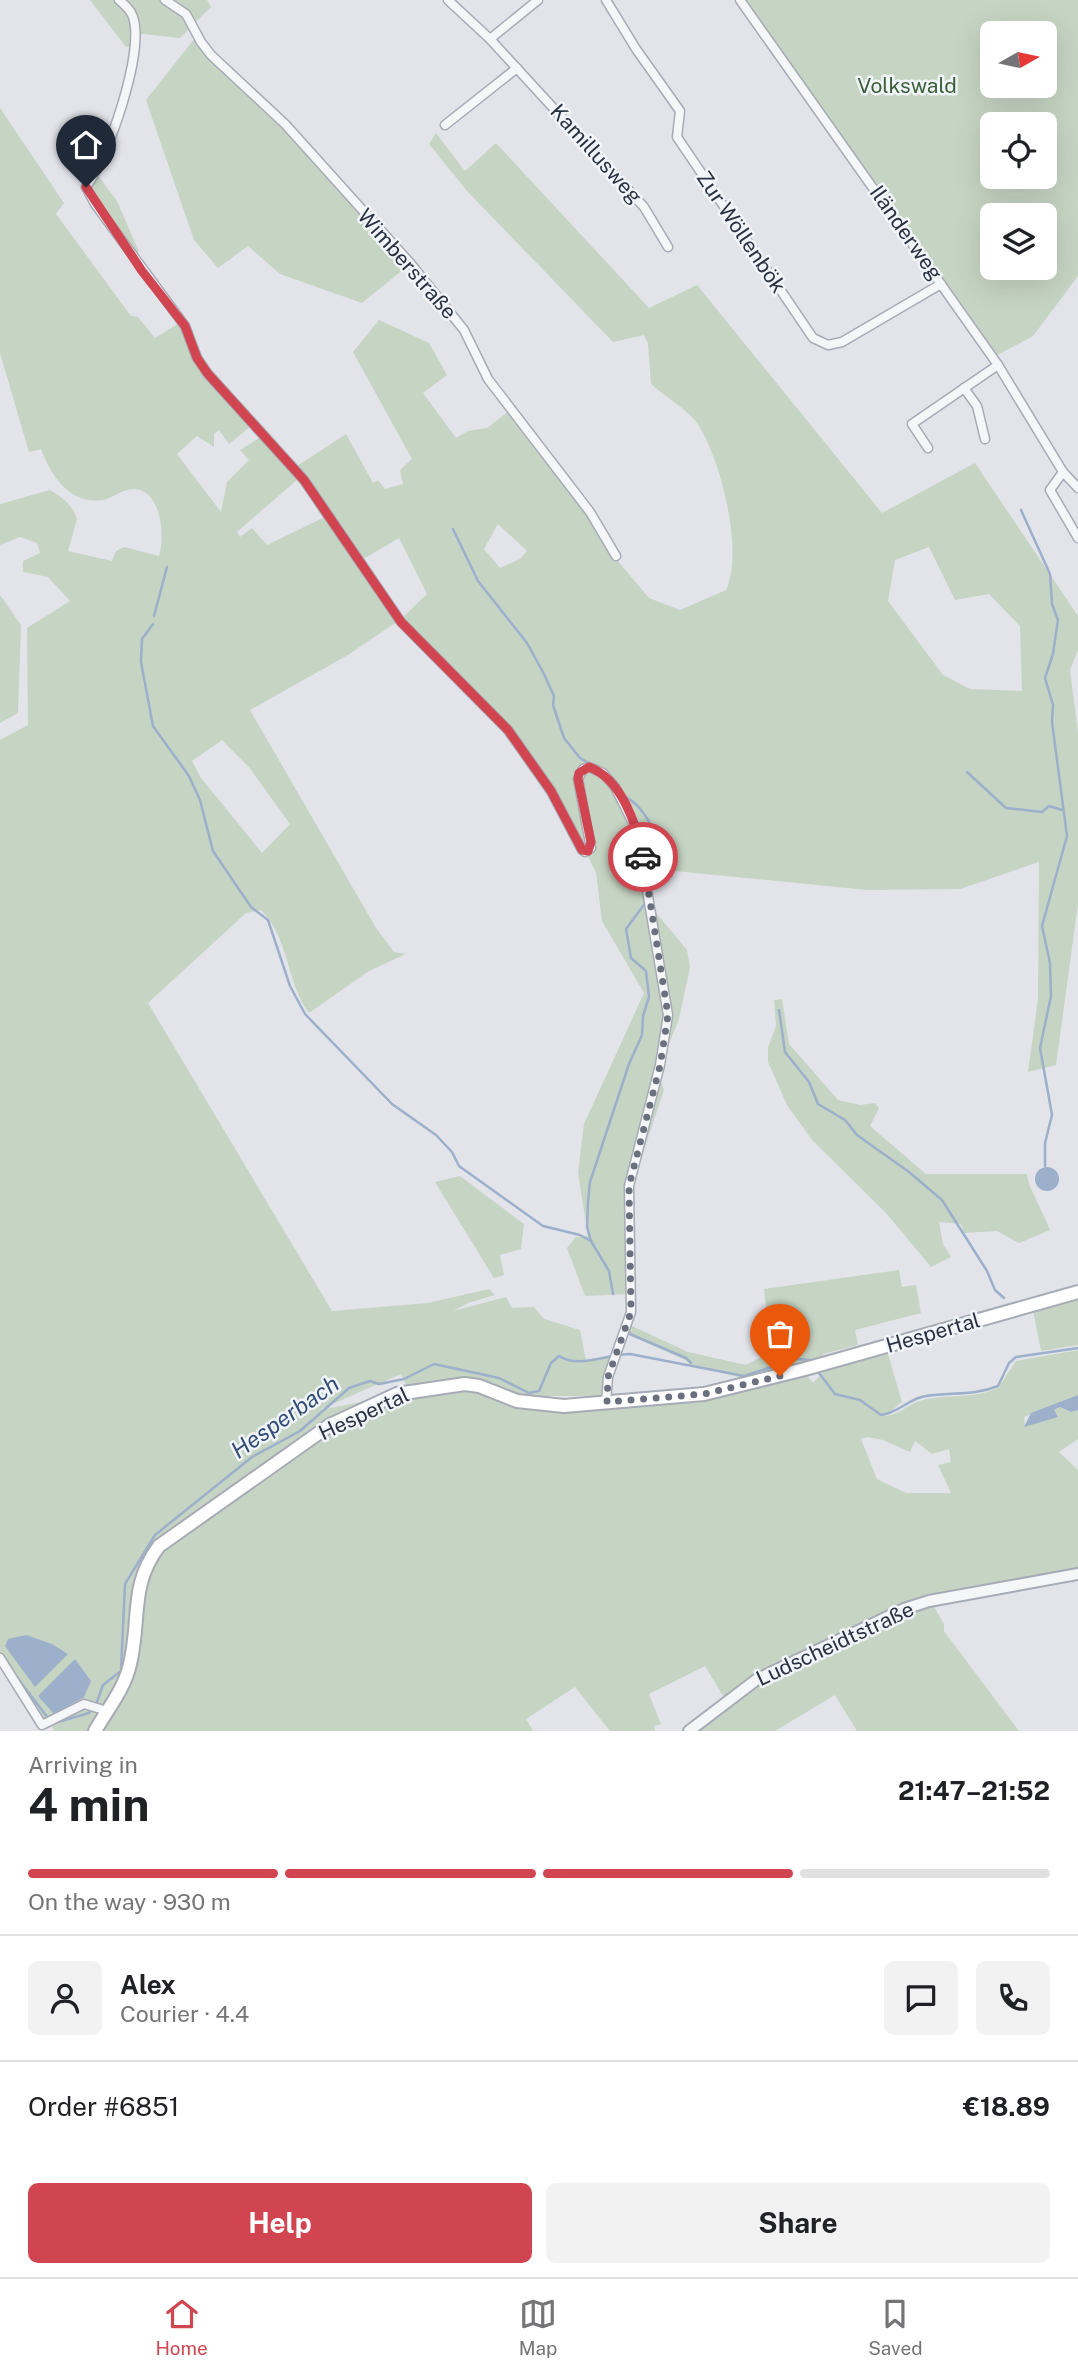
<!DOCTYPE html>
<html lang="en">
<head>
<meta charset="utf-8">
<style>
	:root { --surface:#fff; --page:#f2f2f2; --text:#202124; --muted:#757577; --line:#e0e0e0; --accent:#d14551 }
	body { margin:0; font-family:"Public Sans",sans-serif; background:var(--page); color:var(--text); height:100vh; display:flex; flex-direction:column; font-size:26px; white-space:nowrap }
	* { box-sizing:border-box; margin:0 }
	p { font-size:23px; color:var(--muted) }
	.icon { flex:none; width:38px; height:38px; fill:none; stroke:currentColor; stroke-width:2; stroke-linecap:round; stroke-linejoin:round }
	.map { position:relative; height:1731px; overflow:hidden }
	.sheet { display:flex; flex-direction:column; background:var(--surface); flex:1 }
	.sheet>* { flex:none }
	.needle { width:46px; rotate:81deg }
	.controls { position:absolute; left:980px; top:21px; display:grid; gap:14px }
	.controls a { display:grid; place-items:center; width:77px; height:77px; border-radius:10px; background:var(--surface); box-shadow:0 7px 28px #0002; font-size:35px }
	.pin { position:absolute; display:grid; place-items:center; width:60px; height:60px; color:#fff; margin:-72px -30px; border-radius:50% 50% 50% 0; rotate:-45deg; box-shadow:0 0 7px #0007 }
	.pin .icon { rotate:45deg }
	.courier { position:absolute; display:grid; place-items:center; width:70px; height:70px; margin:-35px; border:5px solid #d14551; border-radius:50%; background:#fff; color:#222; box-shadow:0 2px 9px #0007 }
	.headline em { font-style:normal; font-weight:700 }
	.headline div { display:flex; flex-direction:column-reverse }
	.headline { display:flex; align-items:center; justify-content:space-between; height:119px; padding:0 28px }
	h1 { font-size:46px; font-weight:700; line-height:52px }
	.bar { display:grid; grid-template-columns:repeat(4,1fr); gap:10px 7px; align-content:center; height:84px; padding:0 28px }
	.bar i { height:9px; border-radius:5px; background:var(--line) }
	.bar .selected { background:var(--accent) }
	.bar p { grid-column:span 4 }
	.line { display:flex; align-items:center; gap:18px; padding:0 28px; border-top:2px solid var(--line) }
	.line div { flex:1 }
	.round { display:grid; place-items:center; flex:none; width:74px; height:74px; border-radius:10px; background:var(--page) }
	.cta { display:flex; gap:14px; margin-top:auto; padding:14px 28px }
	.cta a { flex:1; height:80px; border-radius:10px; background:var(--accent); color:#fff; font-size:28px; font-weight:700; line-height:80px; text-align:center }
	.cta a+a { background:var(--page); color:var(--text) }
	.tabs { display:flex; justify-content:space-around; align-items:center; height:98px; border-top:2px solid var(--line); background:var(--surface); font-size:19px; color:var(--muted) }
	.tabs a { display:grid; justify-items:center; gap:4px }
	.tabs .selected { color:var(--accent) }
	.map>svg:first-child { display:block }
	.green { fill:#c6d4c3; fill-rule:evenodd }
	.water { fill:#9cb0cb }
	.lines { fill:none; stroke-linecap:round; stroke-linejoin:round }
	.stream { stroke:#9cb0cb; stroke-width:2.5 }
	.minor-casing { stroke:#a7abb5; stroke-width:11 }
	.tertiary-casing { stroke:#a7abb5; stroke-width:14 }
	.secondary-casing { stroke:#a7abb5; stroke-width:16 }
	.minor { stroke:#f4f6f8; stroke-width:8 }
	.tertiary { stroke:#f4f6f8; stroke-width:10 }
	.secondary { stroke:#fff; stroke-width:12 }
	.done { stroke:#6a707d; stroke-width:7; stroke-dasharray:0 12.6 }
	.route { stroke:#d14551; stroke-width:9 }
	.labels { text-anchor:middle; stroke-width:5; stroke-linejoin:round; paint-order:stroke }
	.park-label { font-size:21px; fill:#3b5f36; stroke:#f1f4f8 }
	.street-label { font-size:21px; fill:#293143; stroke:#f1f4f8 }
	.water-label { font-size:23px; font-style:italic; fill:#334d77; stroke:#f1f4f8 }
</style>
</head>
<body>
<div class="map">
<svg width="1078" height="1731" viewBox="0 0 1078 1731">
	<rect width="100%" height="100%" fill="#e2e4ea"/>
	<g class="green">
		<polygon points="90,0 207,0 211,7 180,38 133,33 133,46 126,47"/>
		<path d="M 740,0 L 1078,0 L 1078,276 L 1033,336 L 994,357 ZM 992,33 L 1045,33 L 1045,86 L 992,86 ZM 992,124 L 1045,124 L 1045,177 L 992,177 ZM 992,215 L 1045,215 L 1045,268 L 992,268 Z"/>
		<polygon points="195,38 284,126 356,209 409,265 362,303 280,274 248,246 218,268 194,240 146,100"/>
		<path d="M 0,108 L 64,203 L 56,214 L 131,316 L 138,317 L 155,338 L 179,323 L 198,366 L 250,427 L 229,444 L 219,430 L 214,434 L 214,447 L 197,436 L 177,454 L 221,512 L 227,482 L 249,460 L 240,450 L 259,438 L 298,479 L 237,532 L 240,537 L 252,528 L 267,545 L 327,516 L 294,468 L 346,434 L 373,483 L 378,480 L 385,489 L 403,484 L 400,470 L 412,459 L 353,352 L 379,320 L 429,343 L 447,375 L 423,393 L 456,438 L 468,431 L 487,428 L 509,411 L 587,512 L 617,560 L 649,598 L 680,610 L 726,590 C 744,551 721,459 697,423 C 689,411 663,395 651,384 L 648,344 L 644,335 L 613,342 L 467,191 L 429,144 L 436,133 L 465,171 L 496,143 L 649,308 L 697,285 L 882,513 L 975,463 L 1078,616 L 1078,650 L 1070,670 L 1078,733 L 1078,904 L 1056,1065 L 1028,1072 L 1038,999 L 1039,862 L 960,889 L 867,890 L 675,871 L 661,880 L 648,875 L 644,853 L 604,771 L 583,766 L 577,771 L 589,840 L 583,842 L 531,756 L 401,619 L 348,655 L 250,710 L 376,928 L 394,952 L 406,954 L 369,971 L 309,1013 C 286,982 289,937 261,910 L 246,913 L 148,1003 L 332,1311 L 428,1303 L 489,1289 L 495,1295 L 468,1303 L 453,1311 L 506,1297 L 512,1308 L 534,1307 L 544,1319 L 580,1330 L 586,1360 L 611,1355 L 600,1396 L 542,1396 L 534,1399 L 472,1380 L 407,1386 L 401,1374 L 319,1410 C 358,1404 431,1384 468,1389 C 494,1392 520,1406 546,1411 L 700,1399 L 738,1393 L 805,1373 L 813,1383 L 825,1370 L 887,1351 L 902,1402 L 891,1411 L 879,1415 C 897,1419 906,1404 923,1400 C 948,1394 973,1399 998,1388 L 1016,1361 L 1078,1350 L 1078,1395 L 1024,1417 L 1025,1426 L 1057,1417 L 1054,1410 L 1060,1407 L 1071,1412 L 1078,1410 L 1078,1439 L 1059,1452 L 1078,1470 L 1078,1569 L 928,1597 L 944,1624 L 944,1631 L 1019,1731 L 857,1731 L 835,1695 L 775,1731 L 695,1731 L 728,1704 L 705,1666 L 649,1694 L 661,1724 L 654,1726 L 655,1731 L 610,1731 L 575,1687 L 526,1719 L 533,1731 L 54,1731 L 50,1720 L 42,1724 L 0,1657 L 0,740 L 28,725 L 27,628 L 70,601 L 48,577 L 23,572 L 23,561 L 40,553 L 37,543 L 20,537 L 0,545 L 0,504 L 50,490 C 62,497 73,505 77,519 L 68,551 L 112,561 L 116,551 L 124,547 L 159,556 C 165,537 162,490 134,489 C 122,489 113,498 103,500 C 69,505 51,475 41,449 L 29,452 L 0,353 ZM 498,524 L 527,551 L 520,559 L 500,568 L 484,549 ZM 399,538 L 427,594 L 401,619 L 360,561 ZM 929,547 L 955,600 L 989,594 L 1020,626 L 1022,691 L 970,689 L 943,675 L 888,601 L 895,560 ZM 222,740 L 248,766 L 290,824 L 262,853 L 201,778 L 192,761 ZM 867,1437 L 883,1440 L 910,1452 L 915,1441 L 932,1454 L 949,1449 L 951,1462 L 938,1465 L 951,1493 L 906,1493 L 877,1479 L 861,1439 Z"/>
		<polygon points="97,174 117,201 139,252 133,257 87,187"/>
		<polygon points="0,595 21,625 18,713 0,723"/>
		<polygon points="584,771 591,771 614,789 633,823 657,914 687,950 690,967 679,1019 664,1056 660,1079 664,1090 641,1159 624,1188 627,1294 585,1296 567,1248 576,1237 588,1236 578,1173 584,1124 644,993 602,921 596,872 588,857 592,849 580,778"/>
		<path d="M 782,999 L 789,1044 L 838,1100 L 860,1105 L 875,1103 L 879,1108 L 870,1126 L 926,1174 L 1027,1174 C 1027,1185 1045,1216 1050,1230 L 1019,1243 L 997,1231 L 964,1233 L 961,1224 L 939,1222 L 943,1244 L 951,1257 L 931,1267 L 886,1213 L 812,1140 L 787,1105 L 768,1062 L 768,1047 L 776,1026 L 774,1000 Z"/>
		<polygon points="460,1176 524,1224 521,1249 500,1255 504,1275 494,1278 435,1182"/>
		<polygon points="899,1270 902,1287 916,1285 921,1313 855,1330 858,1345 823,1354 825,1360 739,1382 738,1377 691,1365 685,1360 624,1333 632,1326 688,1352 746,1365 771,1352 764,1289"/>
		<polygon points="1078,1297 1078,1345 1041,1351 1033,1310"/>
	</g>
	<g class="water">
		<circle cx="1047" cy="1179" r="12"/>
		<polygon points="1078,1395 1078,1410 1071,1412 1060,1407 1054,1410 1058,1417 1024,1427 1031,1413"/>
		<polygon points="26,1635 52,1644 68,1654 35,1687 5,1646 8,1639"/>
		<polygon points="75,1659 91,1681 84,1697 54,1714 38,1696"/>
	</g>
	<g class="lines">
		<g class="stream">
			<polyline points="1021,510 1050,574 1052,604 1058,620 1053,654 1045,678 1053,705 1052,722 1067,836 1042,926 1050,963 1051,996 1040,1048 1052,1115 1045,1143 1045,1166"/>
			<polyline points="453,529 478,581 527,643 543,672 554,696 553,705 564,738 580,758 592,765"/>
			<polyline points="154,616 167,567"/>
			<polyline points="153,624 142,639 141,662 153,726 189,776 200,800 213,851 251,907 268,920 290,986 305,1014 392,1104 436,1135 452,1152 459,1166 543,1226 580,1235 591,1241"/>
			<polyline points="967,772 1006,808 1042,812 1049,806 1062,810"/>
			<path d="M 623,796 C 644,804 664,843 660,865 C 658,872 655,879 652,885"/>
			<polyline points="779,1010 785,1052 809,1082 818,1104 845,1120 857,1135 909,1172 942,1200 987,1271 995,1290 1004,1298"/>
			<polyline points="613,1294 609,1271 591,1241 587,1227 588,1202 590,1182 629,1064 642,1035 643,1016 649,997 646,971 631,958 626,929 646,902"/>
			<polyline points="628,1329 630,1334 686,1358 691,1363"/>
			<path d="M 819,1373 L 835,1394 L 860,1400 L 881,1415 C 899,1413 909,1398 926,1396 C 951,1392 974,1396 998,1386 L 1009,1363 L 1016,1357 L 1078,1348"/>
			<polyline points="12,1671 48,1718"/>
			<path d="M 97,1702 L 103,1685 L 121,1671 L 125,1584 L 155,1535 L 252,1457 L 300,1431 L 349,1388 L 370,1381 L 379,1384 L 404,1379 L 434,1364 L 499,1378 L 529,1393 L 539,1391 L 551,1363 L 559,1356 C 579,1369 606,1354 630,1354 L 744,1376 L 796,1359 L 811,1360"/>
			<polyline points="51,1724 89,1713 92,1708"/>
		</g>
		<g class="minor-casing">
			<g id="minor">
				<path d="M 119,0 C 125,5 131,10 133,17 C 145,52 108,158 86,187 L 95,204 L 185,326 L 197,358 L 208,374 L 304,480 L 401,622 L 508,730 L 551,791 L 582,850 L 585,852 L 591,848 L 578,779 L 583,769 L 589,767 L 603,773 L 615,787 L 637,831 L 668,1015 L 660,1065 L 629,1186 L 631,1312 L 608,1377 L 606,1402"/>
				<polyline points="165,0 186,14 201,42 211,55 285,124 411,264 464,330 488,379 590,512 616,556"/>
				<polyline points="448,0 490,39 644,207 668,247"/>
				<polyline points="606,0 636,49 680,111 677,137 813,338 828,345 842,342 941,284"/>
				<polyline points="740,0 998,365 1063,472 1078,488"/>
				<polyline points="490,39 538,0"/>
				<polyline points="445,125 517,68"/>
				<polyline points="964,388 977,406 985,439"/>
				<polyline points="928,448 912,424 998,365"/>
				<polyline points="1063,472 1050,490 1078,538"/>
				<polyline points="0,1658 42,1725 84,1704 107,1711"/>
			</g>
		</g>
		<g class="tertiary-casing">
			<polyline id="tertiary" points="689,1731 756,1680 904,1609 929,1601 1078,1574"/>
		</g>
		<g class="secondary-casing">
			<path id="secondary" d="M 95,1731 C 107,1710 125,1688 130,1664 C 141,1619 129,1586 159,1546 L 330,1425 L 397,1394 L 465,1384 L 479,1386 L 517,1401 L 564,1406 L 704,1394 L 805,1369 L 1078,1292"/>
		</g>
		<use href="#minor" class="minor"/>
		<use href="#tertiary" class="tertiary"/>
		<use href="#secondary" class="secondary"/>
	</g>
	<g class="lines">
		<polyline class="done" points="643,857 668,1015 660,1066 629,1186 631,1312 608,1377 607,1402 704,1394 780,1376"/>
		<path class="route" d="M 86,187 L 142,271 L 185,326 L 197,358 L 208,374 L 304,480 L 401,622 L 508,730 L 551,791 L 582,850 L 588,851 L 591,842 L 578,779 L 579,773 L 589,767 C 622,779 637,826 643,857"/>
	</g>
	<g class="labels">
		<g class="park-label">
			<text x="907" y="93">Volkswald</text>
		</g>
		<g class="street-label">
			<text transform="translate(596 154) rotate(48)" y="7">Kamillusweg</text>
			<text transform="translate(741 232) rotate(56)" y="7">Zur Wöllenbök</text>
			<text transform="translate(906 233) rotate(55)" y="7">Iländerweg</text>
			<text transform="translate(407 264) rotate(49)" y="7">Wimberstraße</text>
			<text transform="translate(933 1333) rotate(-16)" y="7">Hespertal</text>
			<text transform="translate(364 1414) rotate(-25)" y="7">Hespertal</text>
			<text transform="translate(835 1644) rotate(-25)" y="7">Ludscheidtstraße</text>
		</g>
		<g class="water-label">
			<text transform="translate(285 1417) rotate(-35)" y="8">Hesperbach</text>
		</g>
	</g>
</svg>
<div class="controls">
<a><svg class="needle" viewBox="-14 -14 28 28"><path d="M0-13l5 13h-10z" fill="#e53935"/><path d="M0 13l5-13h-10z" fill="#757577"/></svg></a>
<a><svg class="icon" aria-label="locate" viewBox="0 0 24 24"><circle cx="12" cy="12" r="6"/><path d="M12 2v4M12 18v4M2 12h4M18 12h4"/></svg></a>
<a><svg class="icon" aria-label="layers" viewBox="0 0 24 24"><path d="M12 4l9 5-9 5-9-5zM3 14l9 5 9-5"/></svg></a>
</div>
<div class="pin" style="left:780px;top:1376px;background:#ea580c"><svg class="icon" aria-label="bag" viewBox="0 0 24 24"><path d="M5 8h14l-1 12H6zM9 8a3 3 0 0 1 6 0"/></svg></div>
<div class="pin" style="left:86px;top:187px;background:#1f2937"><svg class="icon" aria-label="home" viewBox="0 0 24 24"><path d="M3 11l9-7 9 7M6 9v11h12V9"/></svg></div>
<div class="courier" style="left:643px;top:857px"><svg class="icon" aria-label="car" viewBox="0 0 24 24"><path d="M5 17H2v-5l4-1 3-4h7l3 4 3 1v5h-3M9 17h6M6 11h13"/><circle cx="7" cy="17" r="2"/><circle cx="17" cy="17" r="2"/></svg></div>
</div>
<section class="sheet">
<div class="headline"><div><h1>4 min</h1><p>Arriving in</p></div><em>21:47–21:52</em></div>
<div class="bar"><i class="selected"></i><i class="selected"></i><i class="selected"></i><i></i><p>On the way · 930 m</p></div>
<div class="line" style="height:126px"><a class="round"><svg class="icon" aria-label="person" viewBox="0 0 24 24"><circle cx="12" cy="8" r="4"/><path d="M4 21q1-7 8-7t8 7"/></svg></a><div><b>Alex</b><p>Courier · 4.4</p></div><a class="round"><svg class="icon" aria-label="chat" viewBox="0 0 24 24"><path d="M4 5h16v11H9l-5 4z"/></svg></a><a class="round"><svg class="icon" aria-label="phone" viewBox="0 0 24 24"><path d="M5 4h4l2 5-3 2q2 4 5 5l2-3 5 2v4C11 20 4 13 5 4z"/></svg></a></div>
<div class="line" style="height:91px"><div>Order #6851</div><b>€18.89</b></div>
<div class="cta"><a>Help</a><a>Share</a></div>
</section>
<nav class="tabs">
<a class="selected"><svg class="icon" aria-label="home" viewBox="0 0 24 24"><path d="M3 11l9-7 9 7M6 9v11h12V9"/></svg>Home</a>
<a><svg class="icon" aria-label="map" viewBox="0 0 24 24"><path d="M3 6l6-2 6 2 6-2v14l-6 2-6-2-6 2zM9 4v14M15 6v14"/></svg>Map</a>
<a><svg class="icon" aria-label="saved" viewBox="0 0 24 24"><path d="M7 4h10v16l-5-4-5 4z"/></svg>Saved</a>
</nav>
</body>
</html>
